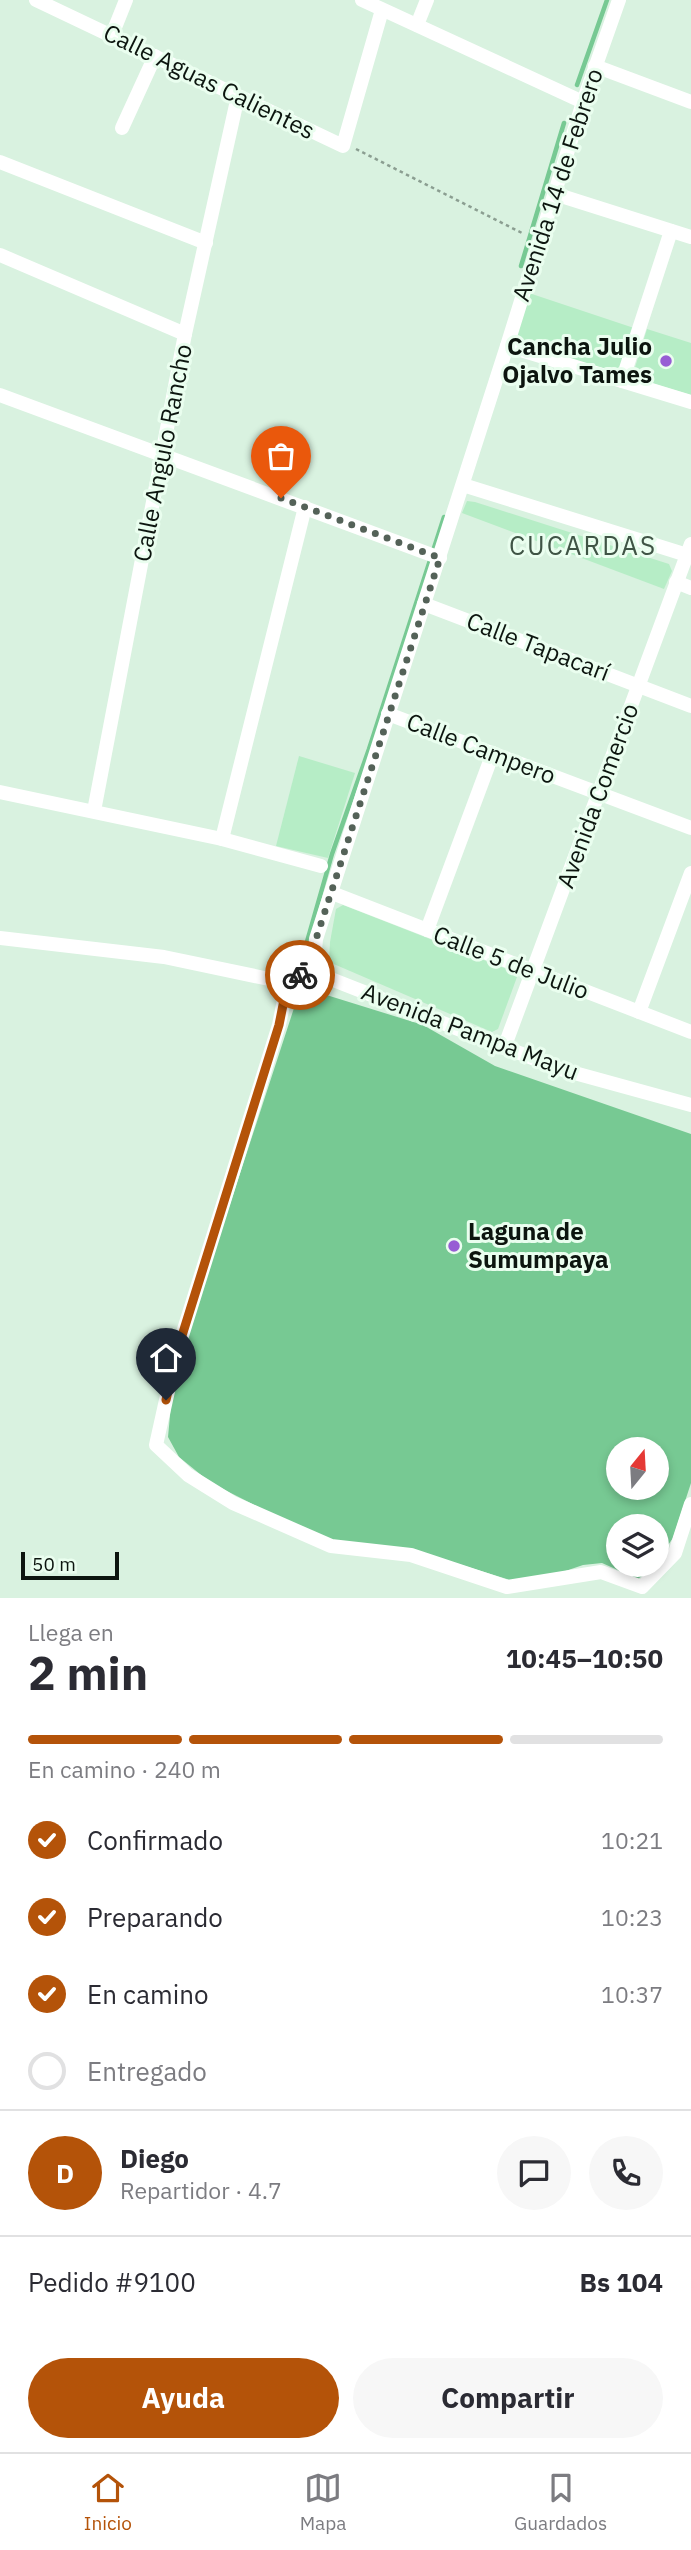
<!DOCTYPE html>
<html lang="es">
<head>
<meta charset="utf-8">
<style>
	:root { --surface:#fff; --page:#f7f7f7; --text:#2b2b33; --muted:#7c7c81; --line:#e1e1e2; --accent:#b45309 }
	body { margin:0; font-family:"IBM Plex Sans",sans-serif; background:var(--page); color:var(--text); height:100vh; display:flex; flex-direction:column; font-size:26px; white-space:nowrap }
	* { box-sizing:border-box; margin:0 }
	p { font-size:23px; color:var(--muted) }
	.icon { flex:none; width:38px; height:38px; fill:none; stroke:currentColor; stroke-width:2; stroke-linecap:round; stroke-linejoin:round }
	.map { position:relative; height:1598px; overflow:hidden }
	.side { display:flex; flex-direction:column; background:var(--surface); flex:1 }
	.side>* { flex:none }
	.needle { width:46px; rotate:18deg }
	.buttons { position:absolute; left:606px; top:1437px; display:grid; gap:14px }
	.buttons a { display:grid; place-items:center; width:63px; height:63px; border-radius:50%; background:var(--surface); box-shadow:0 4px 10px #0003; font-size:35px }
	.scale { position:absolute; left:21px; bottom:18px; width:98px; box-sizing:border-box; padding-left:7px; border:4px solid #0c150f; border-top:0; font-size:19px; line-height:24px; white-space:nowrap; color:#0c150f; -webkit-text-stroke:5px #eafeef; paint-order:stroke }
	.pin { position:absolute; display:grid; place-items:center; width:60px; height:60px; color:#fff; margin:-72px -30px; border-radius:50% 50% 50% 0; rotate:-45deg; box-shadow:0 0 7px #0007 }
	.pin .icon { rotate:45deg }
	.courier { position:absolute; display:grid; place-items:center; width:70px; height:70px; margin:-35px; border:5px solid #b45309; border-radius:50%; background:#fff; color:#222; box-shadow:0 2px 9px #0007 }
	.overview em { font-style:normal; font-weight:700 }
	.overview div { display:flex; flex-direction:column-reverse }
	.overview { display:flex; align-items:center; justify-content:space-between; height:119px; padding:0 28px }
	h1 { font-size:46px; font-weight:700; line-height:52px }
	.bar { display:grid; grid-template-columns:repeat(4,1fr); gap:10px 7px; align-content:center; height:84px; padding:0 28px }
	.bar i { height:9px; border-radius:5px; background:var(--line) }
	.bar .on { background:var(--accent) }
	.bar p { grid-column:span 4 }
	.line { display:flex; align-items:center; gap:18px; padding:0 28px; border-top:2px solid var(--line) }
	.line div { flex:1 }
	.round { display:grid; place-items:center; flex:none; width:74px; height:74px; border-radius:37px; background:var(--page) }
	ol { padding:0 28px; list-style:none }
	li { display:flex; align-items:center; gap:21px; height:77px }
	li p { margin-inline-start:auto }
	li .icon { padding:7px; border-radius:50%; background:var(--accent); color:#fff; stroke-width:4 }
	li:last-child { color:var(--muted) }
	li i { width:38px; height:38px; border:4px solid var(--line); border-radius:50% }
	.action { display:flex; gap:14px; margin-top:auto; padding:14px 28px }
	.action a { flex:1; height:80px; border-radius:42px; background:var(--accent); color:#fff; font-size:28px; font-weight:700; line-height:80px; text-align:center }
	.action a+a { background:var(--page); color:var(--text) }
	.menu { display:flex; justify-content:space-around; align-items:center; height:98px; border-top:2px solid var(--line); background:var(--surface); font-size:19px; color:var(--muted) }
	.menu a { display:grid; justify-items:center; gap:4px }
	.menu .on { color:var(--accent) }
	.map>svg:first-child { display:block }
	.green { fill:#b6edc6 }
	.water { fill:#77c993; fill-rule:evenodd }
	.lines { fill:none; stroke-linecap:round; stroke-linejoin:round }
	.stream { stroke:#77c993; stroke-width:4.5 }
	.path { stroke:#8b9e91; stroke-width:2.5; stroke-dasharray:3.5 3.5; stroke-linecap:butt }
	.minor { stroke:#fff; stroke-width:14 }
	.done { stroke:#546258; stroke-width:7; stroke-dasharray:0 12.6 }
	.route { stroke:#b45309; stroke-width:9 }
	.poi-dot { fill:#975dd4; stroke:#eafeef; stroke-width:2.5 }
	.labels { text-anchor:middle; stroke-width:6; stroke-linejoin:round; paint-order:stroke }
	.street-label { font-size:24px; fill:#0c150f; stroke:#eafeef }
	.poi-label { font-size:24px; font-weight:bold; fill:#0c150f; stroke:#eafeef; text-anchor:end }
	.neighbourhood-label { font-size:26px; letter-spacing:2px; fill:#3f5445; stroke:#eafeef }
</style>
</head>
<body>
<div class="map">
<svg width="691" height="1598" viewBox="0 0 691 1598">
	<rect width="100%" height="100%" fill="#d9f2e0"/>
	<g class="green">
		<polygon points="529,293 637,329 617,373 514,341"/>
		<polygon points="647,329 691,343 691,395 632,377"/>
		<polygon points="467,501 475,502 669,564 672,571 664,589 462,513"/>
		<polygon points="299,756 355,773 328,858 276,846"/>
		<polygon points="343,905 512,971 517,977 498,1029 492,1032 329,962 330,942 336,909"/>
	</g>
	<path class="water" d="M 320,993 L 423,1025 L 495,1066 L 691,1134 L 691,1483 L 673,1538 L 656,1562 L 656,1526 L 618,1526 L 618,1564 L 654,1565 L 638,1579 L 602,1563 L 583,1565 L 539,1580 L 513,1581 L 410,1549 L 324,1540 L 211,1483 L 179,1457 L 168,1437 L 171,1405 L 186,1339 L 295,1005 L 303,998 ZM 618,1449 L 656,1449 L 656,1488 L 618,1488 Z"/>
	<g class="lines">
		<g class="stream">
			<polyline points="577,85 607,0"/>
			<polyline points="521,266 564,123"/>
			<polyline points="303,998 304,952 332,854 369,749 444,517"/>
		</g>
		<polyline class="path" points="356,149 522,233"/>
		<g class="minor">
			<polyline points="36,0 343,146 382,10"/>
			<polyline points="362,0 583,102"/>
			<polyline points="417,25 427,0"/>
			<polyline points="112,35 126,0"/>
			<polyline points="595,66 691,102"/>
			<polyline points="122,128 155,56"/>
			<polyline points="0,162 206,243"/>
			<polyline points="555,194 691,237"/>
			<polyline points="0,255 185,334"/>
			<polyline points="507,346 691,402"/>
			<polyline points="622,381 671,231"/>
			<polyline points="0,395 440,558"/>
			<polyline points="463,485 687,555"/>
			<polyline points="676,582 691,588"/>
			<polyline points="424,604 691,706"/>
			<polyline points="388,714 691,828"/>
			<polyline points="0,792 222,839 321,866"/>
			<polyline points="94,811 185,334 238,96"/>
			<polyline points="222,839 305,507"/>
			<polyline points="332,893 691,1032"/>
			<polyline points="427,930 493,753"/>
			<polyline points="0,938 164,957 274,980 313,972 560,1069 691,1105"/>
			<polyline points="313,972 316,939 507,346 583,102 619,0"/>
			<polyline points="274,980 285,995 279,1025 176,1355 156,1445 188,1475 233,1503 331,1546 411,1555 507,1587 601,1572 642,1587 675,1553 691,1504"/>
			<polyline points="639,1012 691,873"/>
			<polyline points="504,1048 691,544"/>
		</g>
	</g>
	<g class="lines">
		<polyline class="done" points="281,498 440,558 316,939 313,972 300,975"/>
		<polyline class="route" points="166,1400 176,1355 279,1025 285,995 274,980 300,975"/>
	</g>
	<g class="poi-dot">
		<circle cx="666" cy="361" r="7"/>
		<circle cx="454" cy="1246" r="7"/>
	</g>
	<g class="labels">
		<g class="street-label">
			<text transform="translate(209 82) rotate(26)" y="8">Calle Aguas Calientes</text>
			<text transform="translate(558 185) rotate(-72)" y="8">Avenida 14 de Febrero</text>
			<text transform="translate(163 453) rotate(-79)" y="8">Calle Angulo Rancho</text>
			<text transform="translate(538 647) rotate(21)" y="8">Calle Tapacarí</text>
			<text transform="translate(481 749) rotate(21)" y="8">Calle Campero</text>
			<text transform="translate(598 796) rotate(-70)" y="8">Avenida Comercio</text>
			<text transform="translate(511 963) rotate(21)" y="8">Calle 5 de Julio</text>
			<text transform="translate(470 1032) rotate(21)" y="8">Avenida Pampa Mayu</text>
		</g>
		<g class="poi-label">
			<text x="652" y="355">Cancha Julio<tspan x="652" dy="28">Ojalvo Tames</tspan></text>
			<text x="468" y="1240" text-anchor="start">Laguna de<tspan x="468" dy="28">Sumumpaya</tspan></text>
		</g>
		<g class="neighbourhood-label">
			<text x="583" y="555">CUCARDAS</text>
		</g>
	</g>
</svg>
<div class="buttons">
<a><svg class="needle" viewBox="-14 -14 28 28"><path d="M0-13l5 13h-10z" fill="#e53935"/><path d="M0 13l5-13h-10z" fill="#7c7c81"/></svg></a>
<a><svg class="icon" aria-label="layers" viewBox="0 0 24 24"><path d="M12 4l9 5-9 5-9-5zM3 14l9 5 9-5"/></svg></a>
</div>
<div class="scale">50 m</div>
<div class="pin" style="left:281px;top:498px;background:#ea580c"><svg class="icon" aria-label="bag" viewBox="0 0 24 24"><path d="M5 8h14l-1 12H6zM9 8a3 3 0 0 1 6 0"/></svg></div>
<div class="pin" style="left:166px;top:1400px;background:#1f2937"><svg class="icon" aria-label="home" viewBox="0 0 24 24"><path d="M3 11l9-7 9 7M6 9v11h12V9"/></svg></div>
<div class="courier" style="left:300px;top:975px"><svg class="icon" aria-label="bike" viewBox="0 0 24 24"><circle cx="6" cy="16" r="4"/><circle cx="18" cy="16" r="4"/><path d="M6 16l4-8h5l3 8M10 8l3 8H6M13 5h3"/></svg></div>
</div>
<section class="side">
<div class="overview"><div><h1>2 min</h1><p>Llega en</p></div><em>10:45–10:50</em></div>
<div class="bar"><i class="on"></i><i class="on"></i><i class="on"></i><i></i><p>En camino · 240 m</p></div>
<ol>
<li><svg class="icon" aria-label="check" viewBox="0 0 24 24"><path d="M5 12l5 5 9-10"/></svg>Confirmado<p>10:21</p></li>
<li><svg class="icon" aria-label="check" viewBox="0 0 24 24"><path d="M5 12l5 5 9-10"/></svg>Preparando<p>10:23</p></li>
<li><svg class="icon" aria-label="check" viewBox="0 0 24 24"><path d="M5 12l5 5 9-10"/></svg>En camino<p>10:37</p></li>
<li><i></i>Entregado</li>
</ol>
<div class="line" style="height:126px"><b class="round" style="background:var(--accent);color:#fff">D</b><div><b>Diego</b><p>Repartidor · 4.7</p></div><a class="round"><svg class="icon" aria-label="chat" viewBox="0 0 24 24"><path d="M4 5h16v11H9l-5 4z"/></svg></a><a class="round"><svg class="icon" aria-label="phone" viewBox="0 0 24 24"><path d="M5 4h4l2 5-3 2q2 4 5 5l2-3 5 2v4C11 20 4 13 5 4z"/></svg></a></div>
<div class="line" style="height:91px"><div>Pedido #9100</div><b>Bs 104</b></div>
<div class="action"><a>Ayuda</a><a>Compartir</a></div>
</section>
<nav class="menu">
<a class="on"><svg class="icon" aria-label="home" viewBox="0 0 24 24"><path d="M3 11l9-7 9 7M6 9v11h12V9"/></svg>Inicio</a>
<a><svg class="icon" aria-label="map" viewBox="0 0 24 24"><path d="M3 6l6-2 6 2 6-2v14l-6 2-6-2-6 2zM9 4v14M15 6v14"/></svg>Mapa</a>
<a><svg class="icon" aria-label="saved" viewBox="0 0 24 24"><path d="M7 4h10v16l-5-4-5 4z"/></svg>Guardados</a>
</nav>
</body>
</html>
